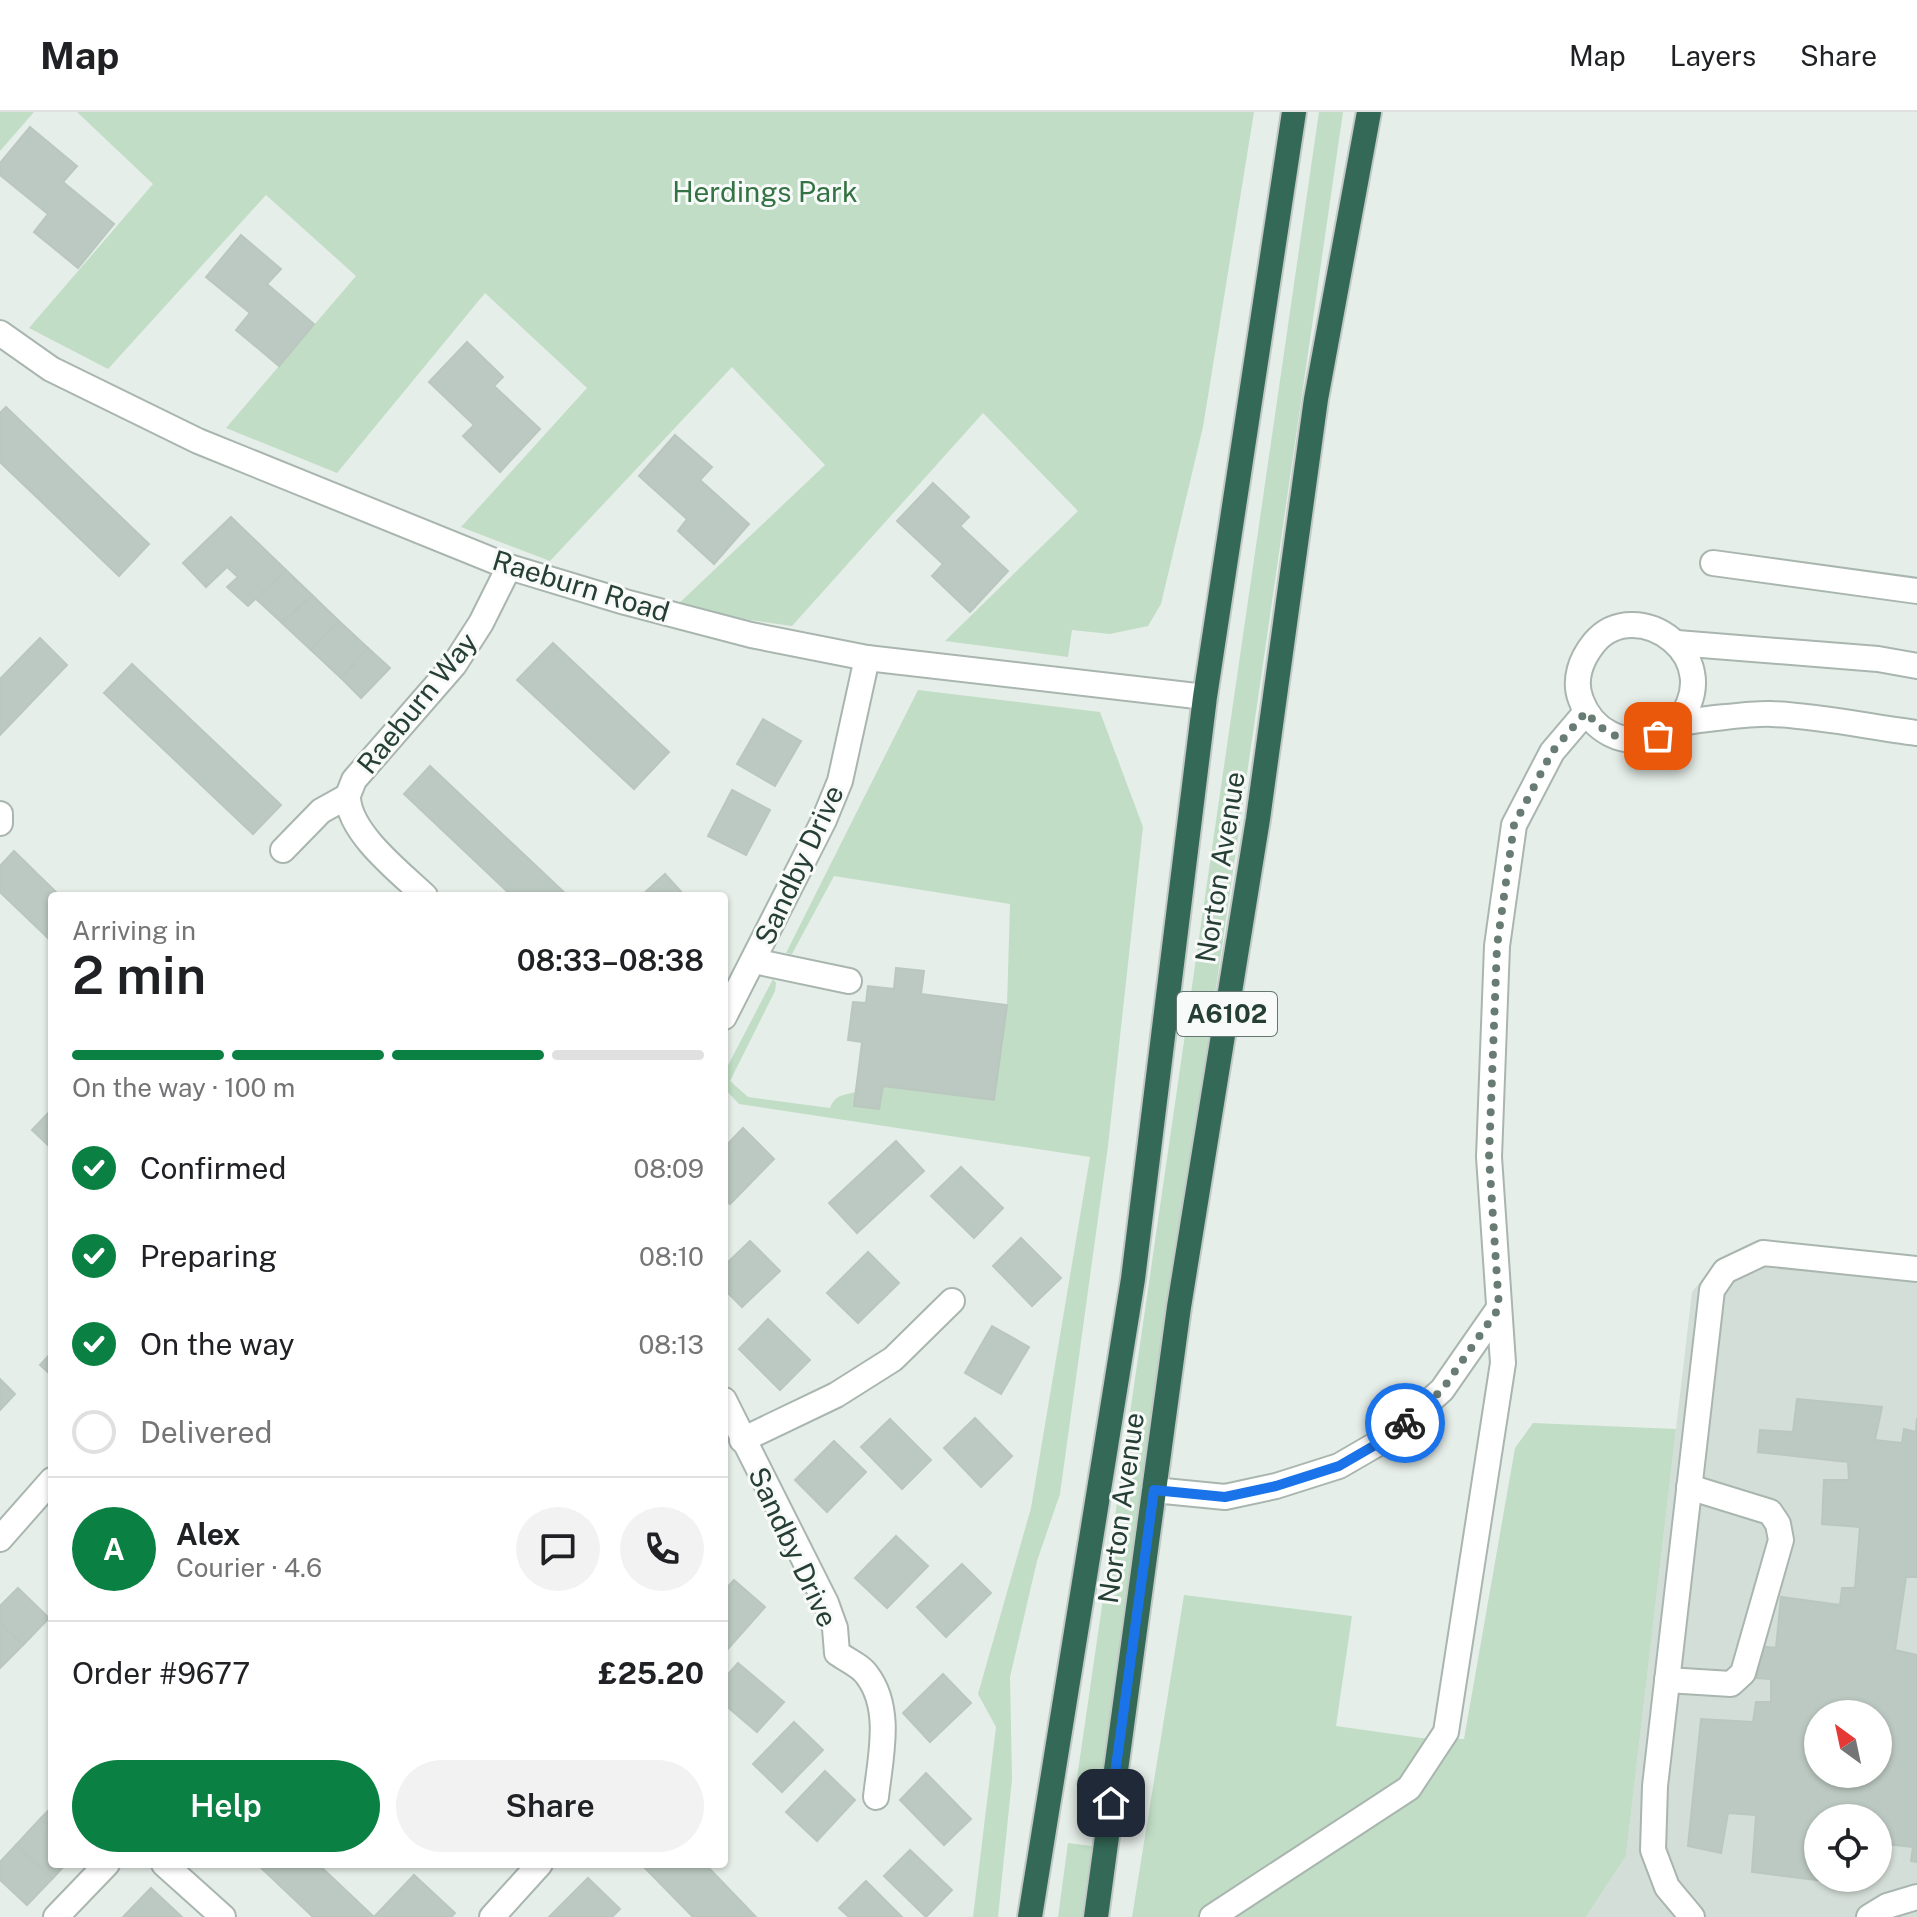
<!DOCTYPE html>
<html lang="en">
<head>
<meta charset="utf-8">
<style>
	:root { --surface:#fff; --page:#f2f2f2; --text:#202124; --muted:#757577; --line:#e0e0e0; --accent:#0b8043 }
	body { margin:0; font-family:"Public Sans",sans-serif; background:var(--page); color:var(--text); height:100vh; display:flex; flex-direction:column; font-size:30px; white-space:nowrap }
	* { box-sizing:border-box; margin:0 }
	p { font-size:26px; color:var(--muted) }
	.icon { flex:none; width:44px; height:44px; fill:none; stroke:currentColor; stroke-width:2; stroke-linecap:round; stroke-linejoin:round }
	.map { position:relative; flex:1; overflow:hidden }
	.side { position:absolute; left:48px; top:780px; width:680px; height:976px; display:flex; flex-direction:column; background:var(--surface); border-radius:8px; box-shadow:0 2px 6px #0004 }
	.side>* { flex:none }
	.needle { width:52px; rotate:327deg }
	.tools { position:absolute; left:1804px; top:1588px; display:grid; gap:16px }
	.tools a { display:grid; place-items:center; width:88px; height:88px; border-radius:50%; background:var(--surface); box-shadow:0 2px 6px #0004; font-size:40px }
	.pin { position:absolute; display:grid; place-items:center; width:68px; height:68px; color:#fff; margin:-34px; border-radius:16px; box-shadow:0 4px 12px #0006 }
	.courier { position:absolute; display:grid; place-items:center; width:80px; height:80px; margin:-40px; border:6px solid #1a73e8; border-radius:50%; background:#fff; color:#222; box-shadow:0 2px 10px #0007 }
	.headline em { font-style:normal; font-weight:600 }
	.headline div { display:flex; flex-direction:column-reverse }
	.headline { display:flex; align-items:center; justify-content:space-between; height:136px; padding:0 24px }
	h1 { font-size:52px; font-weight:600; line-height:60px }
	.bar { display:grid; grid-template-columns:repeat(4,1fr); gap:12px 8px; align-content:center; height:96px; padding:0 24px }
	.bar i { height:10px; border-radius:6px; background:var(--line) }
	.bar .selected { background:var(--accent) }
	.bar p { grid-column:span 4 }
	.line { display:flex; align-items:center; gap:20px; padding:0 24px; border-top:2px solid var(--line) }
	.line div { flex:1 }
	.round { display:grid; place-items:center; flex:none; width:84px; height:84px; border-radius:42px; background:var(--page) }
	ol { padding:0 24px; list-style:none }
	li { display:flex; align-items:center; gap:24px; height:88px }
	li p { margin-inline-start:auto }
	li .icon { padding:8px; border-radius:50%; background:var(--accent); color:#fff; stroke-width:4 }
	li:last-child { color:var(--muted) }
	li i { width:44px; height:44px; border:4px solid var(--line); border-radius:50% }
	.cta { display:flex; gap:16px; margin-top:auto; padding:16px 24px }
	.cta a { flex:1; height:92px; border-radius:48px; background:var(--accent); color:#fff; font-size:32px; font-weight:600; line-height:92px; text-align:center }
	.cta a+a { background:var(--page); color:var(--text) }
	header { display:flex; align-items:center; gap:48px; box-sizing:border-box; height:112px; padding:0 40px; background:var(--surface); border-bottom:2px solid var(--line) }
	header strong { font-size:38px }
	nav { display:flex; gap:44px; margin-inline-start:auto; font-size:28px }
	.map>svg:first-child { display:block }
	.built { fill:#d4ded8; fill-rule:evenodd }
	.green { fill:#c1ddc5 }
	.building { fill:#bcc9c2; stroke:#b9c7bf; stroke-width:2; fill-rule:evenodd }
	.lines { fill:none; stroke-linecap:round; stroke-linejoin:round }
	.minor-casing { stroke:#a9b6af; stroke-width:28 }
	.highway-casing { stroke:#c2c9c6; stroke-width:28 }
	.minor { stroke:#fff; stroke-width:24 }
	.highway { stroke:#346957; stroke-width:24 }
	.done { stroke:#697c74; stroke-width:8; stroke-dasharray:0 14.4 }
	.route { stroke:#1a73e8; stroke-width:10 }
	.labels { text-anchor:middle; stroke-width:6; stroke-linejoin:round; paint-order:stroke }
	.shield { fill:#f7faf8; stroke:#657770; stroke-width:2 }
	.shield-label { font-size:26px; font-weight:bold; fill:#263f35 }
	.park-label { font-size:28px; fill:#337343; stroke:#f7faf8 }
	.street-label { font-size:28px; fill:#263f35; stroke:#f7faf8 }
</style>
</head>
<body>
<header>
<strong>Map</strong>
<nav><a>Map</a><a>Layers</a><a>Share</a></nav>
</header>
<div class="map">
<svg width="1917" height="1805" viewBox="0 0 1917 1805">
	<rect width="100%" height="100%" fill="#e6eee9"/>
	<path class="built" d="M 1757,1133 L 1917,1148 L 1917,1805 L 1586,1805 L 1626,1744 L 1692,1180 L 1718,1148 ZM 1818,1602 L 1878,1602 L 1878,1662 L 1818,1662 ZM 1818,1706 L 1878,1706 L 1878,1766 L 1818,1766 Z"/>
	<g class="green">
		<polygon points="0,0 34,0 0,39"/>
		<polygon points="77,0 1254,0 1203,315 1161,492 1148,514 1110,522 1072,518 1068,545 945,529 1078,399 983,301 792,514 673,497 825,353 732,255 550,449 461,415 587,276 485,181 337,361 226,316 356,164 266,83 108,257 29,216 153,72"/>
		<polygon points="1319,0 1343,0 1100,1676 1076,1673"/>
		<path d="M 918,578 L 1100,600 L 1143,715 L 1108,1034 L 1060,1382 L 1037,1449 L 1010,1565 L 1012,1667 L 998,1805 L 973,1805 L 996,1615 L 978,1582 L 1031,1396 L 1090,1045 L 739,992 L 724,976 L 724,961 L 773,867 L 776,871 L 775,879 L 730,969 L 748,985 L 830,996 C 835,983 843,983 856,980 L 854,994 L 879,997 L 883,974 L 994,988 L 1007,893 L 1010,792 L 834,764 L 792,842 L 786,841 Z"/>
		<polygon points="1533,1311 1676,1317 1626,1744 1586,1805 1132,1805 1184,1483 1352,1504 1336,1614 1421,1626 1464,1627 1515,1336"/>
		<polygon points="1068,1731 1092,1734 1082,1805 1058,1805"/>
	</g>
	<g class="building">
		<polygon points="30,15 77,54 63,70 114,112 78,156 34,120 48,102 0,63 0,51"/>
		<polygon points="241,123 281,157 267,172 314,212 279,254 236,218 250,201 206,165"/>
		<polygon points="467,230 503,265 494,274 540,317 500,360 463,324 474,313 429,270"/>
		<polygon points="6,295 149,432 119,464 0,350 0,301"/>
		<polygon points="675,323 712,355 700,368 749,412 714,452 678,419 687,407 639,364"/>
		<polygon points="933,371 969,405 960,414 1008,459 970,500 932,464 943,452 897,409"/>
		<polygon points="231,405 286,458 248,494 227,475 238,465 227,455 206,475 183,451"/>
		<polygon points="286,458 312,483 282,511 256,487"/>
		<polygon points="312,483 339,509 311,538 282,511"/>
		<polygon points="339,509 368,536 341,566 311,538"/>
		<polygon points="40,526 67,553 0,623 0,567"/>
		<polygon points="553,531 669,640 634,677 517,568"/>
		<polygon points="368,536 390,556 361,586 341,566"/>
		<polygon points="132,552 281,693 253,722 104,581"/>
		<polygon points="763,607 801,629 775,674 737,652"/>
		<polygon points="430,654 568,784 512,784 404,682"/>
		<polygon points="732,678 770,698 746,743 708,724"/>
		<polygon points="14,739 60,784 52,784 52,830 0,780 0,754"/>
		<polygon points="665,762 685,784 641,784"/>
		<polygon points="896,856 924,859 921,882 1007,893 994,988 883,974 879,997 854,994 862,930 848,928 853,890 866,891 868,874 894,877"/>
		<polygon points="52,997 52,1037 32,1018"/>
		<polygon points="743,1016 774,1047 730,1092 724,1086 724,1036"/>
		<polygon points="896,1029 924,1059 857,1121 829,1091"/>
		<polygon points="961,1055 1003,1096 974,1126 931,1084"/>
		<polygon points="1021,1126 1061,1166 1032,1194 993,1154"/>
		<polygon points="750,1129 780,1159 742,1195 724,1177 724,1154"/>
		<polygon points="868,1140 899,1171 858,1211 827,1181"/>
		<polygon points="768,1207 810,1248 780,1278 739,1237"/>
		<polygon points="992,1214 1029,1235 1001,1282 965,1261"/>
		<polygon points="52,1240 52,1264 40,1253"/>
		<polygon points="0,1267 15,1282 0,1298"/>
		<path d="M 1797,1287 L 1882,1295 L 1875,1328 L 1902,1331 L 1904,1317 L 1916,1320 L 1917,1306 L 1917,1465 L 1906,1465 L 1895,1538 L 1917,1543 L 1917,1750 L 1911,1749 L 1913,1735 L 1878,1731 L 1878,1706 L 1818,1706 L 1818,1766 L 1832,1766 L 1831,1770 L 1752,1760 L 1756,1703 L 1728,1701 L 1721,1741 L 1688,1734 L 1701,1607 L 1753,1610 L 1756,1590 L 1771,1590 L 1771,1567 L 1756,1566 L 1759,1534 L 1776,1536 L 1781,1485 L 1840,1493 L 1842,1476 L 1855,1476 L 1860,1415 L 1822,1412 L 1824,1368 L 1849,1368 L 1848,1350 L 1758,1340 L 1760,1318 L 1793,1320 ZM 1818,1602 L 1878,1602 L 1878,1662 L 1818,1662 Z"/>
		<polygon points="975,1306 1012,1344 981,1375 944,1336"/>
		<polygon points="890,1307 931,1348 902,1377 861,1335"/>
		<polygon points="834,1329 866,1360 827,1400 795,1368"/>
		<polygon points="896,1424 928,1454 887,1496 855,1466"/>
		<polygon points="962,1452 991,1481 946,1525 917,1495"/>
		<polygon points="734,1468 765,1495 726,1539 724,1537 724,1479"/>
		<polygon points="18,1476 49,1506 23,1533 0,1511 0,1494"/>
		<polygon points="0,1511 23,1533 0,1556"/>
		<polygon points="738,1551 784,1590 757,1620 724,1592 724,1567"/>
		<polygon points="943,1562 971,1591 930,1630 903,1601"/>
		<polygon points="794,1610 823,1638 782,1680 753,1652"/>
		<polygon points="825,1659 855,1688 817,1729 786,1700"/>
		<polygon points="926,1661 971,1707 944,1733 900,1688"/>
		<polygon points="52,1695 52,1717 41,1706"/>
		<polygon points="41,1706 52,1717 52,1752 66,1752 52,1767 16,1733"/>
		<polygon points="16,1733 52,1767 27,1793 0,1768 0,1750"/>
		<polygon points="910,1738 952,1778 926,1805 884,1764"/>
		<polygon points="257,1752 318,1752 374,1805 414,1763 455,1801 451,1805 313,1805"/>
		<polygon points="641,1752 705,1752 756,1805 693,1805"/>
		<polygon points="588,1766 620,1797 612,1805 549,1805"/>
		<polygon points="866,1769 902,1805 849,1805 839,1796"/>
		<polygon points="151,1776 182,1805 123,1805"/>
	</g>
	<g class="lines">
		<g class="minor-casing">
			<g id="minor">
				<polyline points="0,221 51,257 198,329 509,455 625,490 751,523 867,546 1205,585"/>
				<polyline points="1713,451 1917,479"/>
				<polyline points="1677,531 1878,547 1917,554"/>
				<path d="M 1675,613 C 1733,547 1636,480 1594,531 C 1581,547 1573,568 1581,588 C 1592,618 1622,635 1654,625 C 1661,622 1667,616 1675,613 C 1687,608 1758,601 1772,602 C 1820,604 1869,615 1917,621"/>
				<polyline points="0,702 0,711"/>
				<polyline points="283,738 321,699 348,684"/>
				<path d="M 425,784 C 401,761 350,722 348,686 C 348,681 352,674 354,668 L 454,553 L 481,511 L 509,455"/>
				<polyline points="754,849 849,869"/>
				<polyline points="724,905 824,708 840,669 867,546"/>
				<path d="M 724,1288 L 826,1491 L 835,1516 L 837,1541 C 847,1548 861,1554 867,1563 C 893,1597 880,1647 876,1685"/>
				<polyline points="742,1328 836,1283 893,1247 952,1189"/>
				<polyline points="1154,1378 1225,1385 1276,1374 1339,1354 1389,1325 1442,1278 1499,1196"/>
				<polyline points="0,1427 52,1368"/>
				<polyline points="1667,1568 1731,1572 1743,1561 1781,1428 1778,1412 1770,1400 1689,1375"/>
				<polyline points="164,1752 223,1805"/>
				<polyline points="56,1805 107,1752"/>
				<polyline points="492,1805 540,1752"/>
				<polyline points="1212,1805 1409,1676 1446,1620 1503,1251 1489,1045 1497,834 1514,713 1552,640 1586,600"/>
				<polyline points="1692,1805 1667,1775 1653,1738 1655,1674 1712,1178 1725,1159 1763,1141 1917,1157"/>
				<polyline points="1869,1805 1887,1794 1917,1785"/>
			</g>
		</g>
		<g class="highway-casing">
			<g id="highway">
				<polyline points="1030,1805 1133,1167 1205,585 1294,0"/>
				<polyline points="1096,1805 1179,1195 1258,707 1316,287 1369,0"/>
			</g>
		</g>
		<use href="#minor" class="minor"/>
		<use href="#highway" class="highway"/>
	</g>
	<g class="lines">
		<path class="done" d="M 1405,1311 L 1442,1278 L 1499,1196 L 1489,1045 L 1497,834 L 1514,713 L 1552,640 L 1586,600 C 1607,625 1626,633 1658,624"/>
		<polyline class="route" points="1111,1691 1154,1378 1225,1385 1276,1374 1339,1354 1389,1325 1405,1311"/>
	</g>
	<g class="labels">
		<rect class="shield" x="1177" y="880" width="100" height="44" rx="6"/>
		<g class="shield-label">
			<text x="1227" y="911">A6102</text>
		</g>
		<g class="park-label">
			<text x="765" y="90">Herdings Park</text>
		</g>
		<g class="street-label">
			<text transform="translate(581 474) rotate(17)" y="10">Raeburn Road</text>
			<text transform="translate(417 591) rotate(-51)" y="10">Raeburn Way</text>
			<text transform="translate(799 753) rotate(-65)" y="10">Sandby Drive</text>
			<text transform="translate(1220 755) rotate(-81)" y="10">Norton Avenue</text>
			<text transform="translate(1121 1396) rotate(-82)" y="10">Norton Avenue</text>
			<text transform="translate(793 1435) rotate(65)" y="10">Sandby Drive</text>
		</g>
	</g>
</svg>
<div class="tools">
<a><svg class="needle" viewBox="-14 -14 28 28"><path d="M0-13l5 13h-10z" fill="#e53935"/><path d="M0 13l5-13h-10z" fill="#757577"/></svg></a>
<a><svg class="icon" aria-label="locate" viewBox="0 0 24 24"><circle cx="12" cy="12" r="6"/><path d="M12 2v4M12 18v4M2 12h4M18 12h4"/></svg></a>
</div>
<div class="pin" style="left:1658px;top:624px;background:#ea580c"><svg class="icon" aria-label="bag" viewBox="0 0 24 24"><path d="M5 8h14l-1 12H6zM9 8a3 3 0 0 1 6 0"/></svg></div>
<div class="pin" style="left:1111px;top:1691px;background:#1f2937"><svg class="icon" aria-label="home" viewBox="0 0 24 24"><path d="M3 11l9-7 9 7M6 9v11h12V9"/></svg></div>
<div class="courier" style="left:1405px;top:1311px"><svg class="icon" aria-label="bike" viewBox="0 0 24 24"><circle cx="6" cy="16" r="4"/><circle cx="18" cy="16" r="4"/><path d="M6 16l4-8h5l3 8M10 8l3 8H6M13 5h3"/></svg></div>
<section class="side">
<div class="headline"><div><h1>2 min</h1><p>Arriving in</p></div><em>08:33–08:38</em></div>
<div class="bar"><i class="selected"></i><i class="selected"></i><i class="selected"></i><i></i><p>On the way · 100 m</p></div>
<ol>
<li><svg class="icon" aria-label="check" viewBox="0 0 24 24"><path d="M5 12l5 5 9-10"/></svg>Confirmed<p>08:09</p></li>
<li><svg class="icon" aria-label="check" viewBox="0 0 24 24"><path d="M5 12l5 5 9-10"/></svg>Preparing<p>08:10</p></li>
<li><svg class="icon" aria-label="check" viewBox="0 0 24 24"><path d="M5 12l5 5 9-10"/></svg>On the way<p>08:13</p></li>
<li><i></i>Delivered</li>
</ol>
<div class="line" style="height:144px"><b class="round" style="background:var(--accent);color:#fff">A</b><div><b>Alex</b><p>Courier · 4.6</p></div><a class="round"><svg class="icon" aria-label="chat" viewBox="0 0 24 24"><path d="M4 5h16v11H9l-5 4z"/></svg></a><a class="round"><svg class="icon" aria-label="phone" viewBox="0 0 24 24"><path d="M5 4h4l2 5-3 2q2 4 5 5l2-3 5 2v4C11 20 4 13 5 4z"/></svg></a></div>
<div class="line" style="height:104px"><div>Order #9677</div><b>£25.20</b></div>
<div class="cta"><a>Help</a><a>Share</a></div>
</section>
</div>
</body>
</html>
